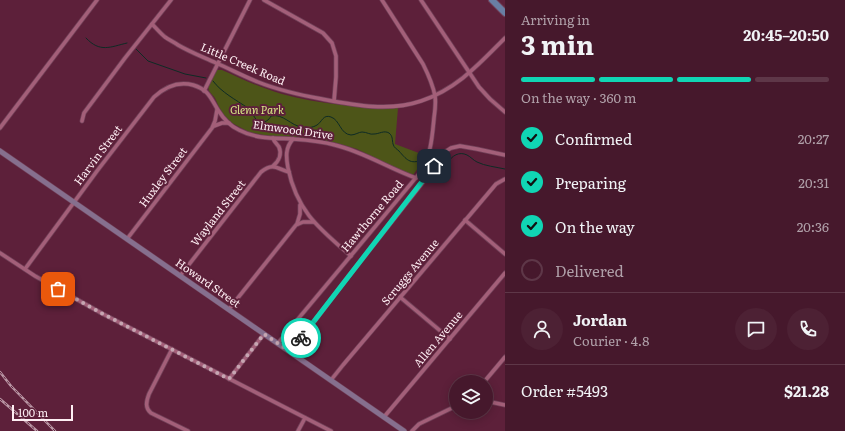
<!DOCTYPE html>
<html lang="en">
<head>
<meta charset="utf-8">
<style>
	:root { --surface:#46182c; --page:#4d2134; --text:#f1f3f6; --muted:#b0a0a9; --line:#5e3748; --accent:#10d5b4 }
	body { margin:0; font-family:Literata,serif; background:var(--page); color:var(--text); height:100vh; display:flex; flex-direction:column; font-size:15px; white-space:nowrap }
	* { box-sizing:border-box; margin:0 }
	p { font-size:13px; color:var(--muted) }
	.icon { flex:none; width:22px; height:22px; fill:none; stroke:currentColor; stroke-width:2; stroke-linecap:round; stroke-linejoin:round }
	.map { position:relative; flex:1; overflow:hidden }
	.sheet { display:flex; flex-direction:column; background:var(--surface); width:340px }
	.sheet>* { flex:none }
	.fabs { position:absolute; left:449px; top:375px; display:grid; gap:8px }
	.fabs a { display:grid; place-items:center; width:44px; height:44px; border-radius:50%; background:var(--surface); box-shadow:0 2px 10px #0003,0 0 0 1px var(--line); font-size:20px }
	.scale { position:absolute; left:12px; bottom:10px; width:61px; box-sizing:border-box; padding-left:4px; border:2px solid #feeef3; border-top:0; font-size:11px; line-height:14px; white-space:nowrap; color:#feeef3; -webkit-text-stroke:3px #5d203a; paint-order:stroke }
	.pin { position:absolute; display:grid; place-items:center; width:34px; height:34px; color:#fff; margin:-17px; border-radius:8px; box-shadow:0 2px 6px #0006 }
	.courier { position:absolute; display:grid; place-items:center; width:40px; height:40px; margin:-20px; border:3px solid #10d5b4; border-radius:50%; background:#fff; color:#222; box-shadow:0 1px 5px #0007 }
	.summary em { font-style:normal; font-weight:700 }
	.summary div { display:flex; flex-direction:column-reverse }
	.summary { display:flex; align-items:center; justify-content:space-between; height:68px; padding:0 16px }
	h1 { font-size:26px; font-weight:700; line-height:30px }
	.bar { display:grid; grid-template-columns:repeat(4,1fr); gap:6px 4px; align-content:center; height:48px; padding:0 16px }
	.bar i { height:5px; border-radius:3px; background:var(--line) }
	.bar .selected { background:var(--accent) }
	.bar p { grid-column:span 4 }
	.line { display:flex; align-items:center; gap:10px; padding:0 16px; border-top:1px solid var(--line) }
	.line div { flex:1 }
	.round { display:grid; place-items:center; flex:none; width:42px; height:42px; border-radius:21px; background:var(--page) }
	ol { padding:0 16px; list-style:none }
	li { display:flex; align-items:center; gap:12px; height:44px }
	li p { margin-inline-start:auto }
	li .icon { padding:4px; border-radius:50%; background:var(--accent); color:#111; stroke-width:4 }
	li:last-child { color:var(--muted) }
	li i { width:22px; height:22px; border:2px solid var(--line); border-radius:50% }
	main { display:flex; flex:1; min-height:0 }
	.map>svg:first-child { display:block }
	.green { fill:#4d5518 }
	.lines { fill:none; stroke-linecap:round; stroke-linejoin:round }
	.stream { stroke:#0e2b25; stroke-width:1 }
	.street-casing { stroke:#714058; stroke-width:5 }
	.secondary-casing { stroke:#714058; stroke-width:6 }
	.primary-casing { stroke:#714058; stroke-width:8 }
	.street { stroke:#a35f79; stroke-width:3.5 }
	.secondary { stroke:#866f8e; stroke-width:5 }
	.primary { stroke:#697ea4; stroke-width:6 }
	.rail-casing { stroke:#bb98a6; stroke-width:2.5 }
	.rail { stroke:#5d203a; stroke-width:1; stroke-dasharray:3; stroke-linecap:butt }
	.done { stroke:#c6a6b2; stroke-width:4; stroke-dasharray:0 7.2 }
	.route { stroke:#10d5b4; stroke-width:5 }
	.labels { text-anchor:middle; stroke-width:4; stroke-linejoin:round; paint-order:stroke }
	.street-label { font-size:11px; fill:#feeef3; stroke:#5d203a }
	.park-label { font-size:11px; font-style:italic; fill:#d9e887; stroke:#5d203a }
</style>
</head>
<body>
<main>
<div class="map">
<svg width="505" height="431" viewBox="0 0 505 431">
	<rect width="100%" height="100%" fill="#5d203a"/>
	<path class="green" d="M 217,70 L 222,70 C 242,79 261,88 282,94 C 319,104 360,108 398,108 L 395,144 L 424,155 L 421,164 L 413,175 L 393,167 L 357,149 L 333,142 L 312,138 L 268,136 L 249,132 L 232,123 L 224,115 L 219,107 L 215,98 L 209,91 L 208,86 Z"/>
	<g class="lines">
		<g class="stream">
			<path d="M 86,38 C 100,53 110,47 127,43"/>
			<polyline points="136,49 148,61 185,74 206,78"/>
			<path d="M 213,81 C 221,92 236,100 248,108 C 253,112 254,120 260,122 C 265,123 269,120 271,116 C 283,113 291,126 302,127 C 307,128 312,128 317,125 C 322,122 323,114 331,117 C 340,120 340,134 351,135 C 355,135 359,132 362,132 C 367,132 370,135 374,134 C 379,134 384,130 389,133 C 393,136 392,140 393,144 C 394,148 397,149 399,151 C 406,159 410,165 422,160"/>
			<polyline points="430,158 434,160"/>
			<path d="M 439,162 L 448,162 C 452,156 459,151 467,155 C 471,157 473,160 477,162 C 485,166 496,167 505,169"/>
		</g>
		<g class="street-casing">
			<g id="street">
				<polyline points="264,0 323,33 332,43 336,56 336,77 334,101"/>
				<polyline points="421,0 479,87 490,99 505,112"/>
				<path d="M 152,24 C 156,28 160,33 165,37 C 169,40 174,42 178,45 C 190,52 203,57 216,63 C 230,69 243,76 258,82 C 278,90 300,95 322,99 C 354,105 389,112 421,101 C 457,89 479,64 505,38"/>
				<polyline points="204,91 250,0"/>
				<polyline points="82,121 84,113 125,58 171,0"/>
				<polyline points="214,126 222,123 229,123"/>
				<polyline points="0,128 97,0"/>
				<path d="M 273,138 C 274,142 277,144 279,147 C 282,154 279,161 273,166"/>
				<path d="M 293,139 C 285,148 286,157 288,168 C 297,212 320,229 351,256"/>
				<polyline points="465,220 505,254"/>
				<polyline points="297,224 300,214 300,205"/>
				<polyline points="127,239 212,128 215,121 217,110"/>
				<polyline points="0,253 35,276 103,314 331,431"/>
				<path d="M 25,269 L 97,171 L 154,97 C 165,87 178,81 193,85 C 209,90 210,97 218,110 C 223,118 230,126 239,130 C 256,139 274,138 293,139 C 307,140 321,141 335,145 C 364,152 388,168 416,178"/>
				<path d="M 180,276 L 261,172 C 274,162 277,169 289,172"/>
				<polyline points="400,297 450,339"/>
				<polyline points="229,309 296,225 303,222 314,222"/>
				<path d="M 278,343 L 419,174 C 431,156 432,139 434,118 C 435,111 436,103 435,96 C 433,85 428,74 423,64 L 382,0"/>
				<path d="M 172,349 L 149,394 C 146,402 145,408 151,413 L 188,431"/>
				<polyline points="291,352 348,277 431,172 443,153 451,148 460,146 477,149 505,155"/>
				<polyline points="229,379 264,334"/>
				<polyline points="331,380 343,365 496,184 505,179"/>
				<polyline points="484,382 505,357"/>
				<polyline points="486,401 505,405"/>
				<polyline points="384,417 505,273"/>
				<polyline points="298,431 305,418"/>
				<polyline points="412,431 419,424 456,406"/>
			</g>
		</g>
		<g class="secondary-casing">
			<polyline id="secondary" points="0,151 404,431"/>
		</g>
		<g class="primary-casing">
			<polyline id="primary" points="492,0 505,13"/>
		</g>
		<use href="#street" class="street"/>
		<use href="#secondary" class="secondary"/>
		<use href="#primary" class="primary"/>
		<g class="rail-casing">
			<g id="rail">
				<polyline points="0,372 11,386 55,431"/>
				<polyline points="0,399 37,431"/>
			</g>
		</g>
		<use href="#rail" class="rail"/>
	</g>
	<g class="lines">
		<polyline class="done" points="58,289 103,314 229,379 264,334 291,352 301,338"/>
		<polyline class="route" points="301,338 434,166"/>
	</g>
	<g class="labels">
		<g class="street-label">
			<text transform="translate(243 64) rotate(23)" y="4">Little Creek Road</text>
			<text transform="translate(293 130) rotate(8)" y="4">Elmwood Drive</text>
			<text transform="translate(98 155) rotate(-53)" y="4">Harvin Street</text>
			<text transform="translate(163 177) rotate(-53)" y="4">Huxley Street</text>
			<text transform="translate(218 213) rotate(-52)" y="4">Wayland Street</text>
			<text transform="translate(372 216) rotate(-50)" y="4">Hawthorne Road</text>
			<text transform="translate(410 272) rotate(-50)" y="4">Scruggs Avenue</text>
			<text transform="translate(208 283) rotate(35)" y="4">Howard Street</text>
			<text transform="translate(438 339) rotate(-50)" y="4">Allen Avenue</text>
		</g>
		<g class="park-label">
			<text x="257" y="114">Glenn Park</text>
		</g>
	</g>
</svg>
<div class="fabs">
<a><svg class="icon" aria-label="layers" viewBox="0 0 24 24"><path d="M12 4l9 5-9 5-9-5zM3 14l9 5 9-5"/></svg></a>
</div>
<div class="scale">100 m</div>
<div class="pin" style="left:58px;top:289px;background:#ea580c"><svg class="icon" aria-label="bag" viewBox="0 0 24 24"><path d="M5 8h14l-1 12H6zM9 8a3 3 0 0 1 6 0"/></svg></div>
<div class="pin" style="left:434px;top:166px;background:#1f2937"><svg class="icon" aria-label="home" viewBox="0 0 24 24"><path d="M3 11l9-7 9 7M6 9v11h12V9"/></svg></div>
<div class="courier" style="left:301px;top:338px"><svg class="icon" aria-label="bike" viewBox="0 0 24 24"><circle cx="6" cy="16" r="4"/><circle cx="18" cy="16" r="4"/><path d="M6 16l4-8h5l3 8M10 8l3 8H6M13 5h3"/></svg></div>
</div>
<section class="sheet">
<div class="summary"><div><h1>3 min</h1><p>Arriving in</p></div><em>20:45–20:50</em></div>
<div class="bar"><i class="selected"></i><i class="selected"></i><i class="selected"></i><i></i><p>On the way · 360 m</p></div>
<ol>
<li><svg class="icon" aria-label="check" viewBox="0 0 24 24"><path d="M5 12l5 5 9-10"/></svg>Confirmed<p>20:27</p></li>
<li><svg class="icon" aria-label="check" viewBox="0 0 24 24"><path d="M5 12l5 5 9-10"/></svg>Preparing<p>20:31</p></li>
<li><svg class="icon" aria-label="check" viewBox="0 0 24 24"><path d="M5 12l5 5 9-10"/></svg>On the way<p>20:36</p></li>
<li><i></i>Delivered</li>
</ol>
<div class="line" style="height:72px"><a class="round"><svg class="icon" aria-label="person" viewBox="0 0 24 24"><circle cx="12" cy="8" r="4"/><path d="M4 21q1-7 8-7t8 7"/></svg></a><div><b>Jordan</b><p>Courier · 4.8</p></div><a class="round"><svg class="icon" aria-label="chat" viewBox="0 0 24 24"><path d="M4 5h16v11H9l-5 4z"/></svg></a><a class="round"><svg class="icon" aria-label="phone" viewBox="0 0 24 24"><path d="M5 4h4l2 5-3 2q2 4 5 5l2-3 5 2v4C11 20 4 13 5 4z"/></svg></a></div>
<div class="line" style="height:52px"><div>Order #5493</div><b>$21.28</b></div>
</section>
</main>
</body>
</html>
